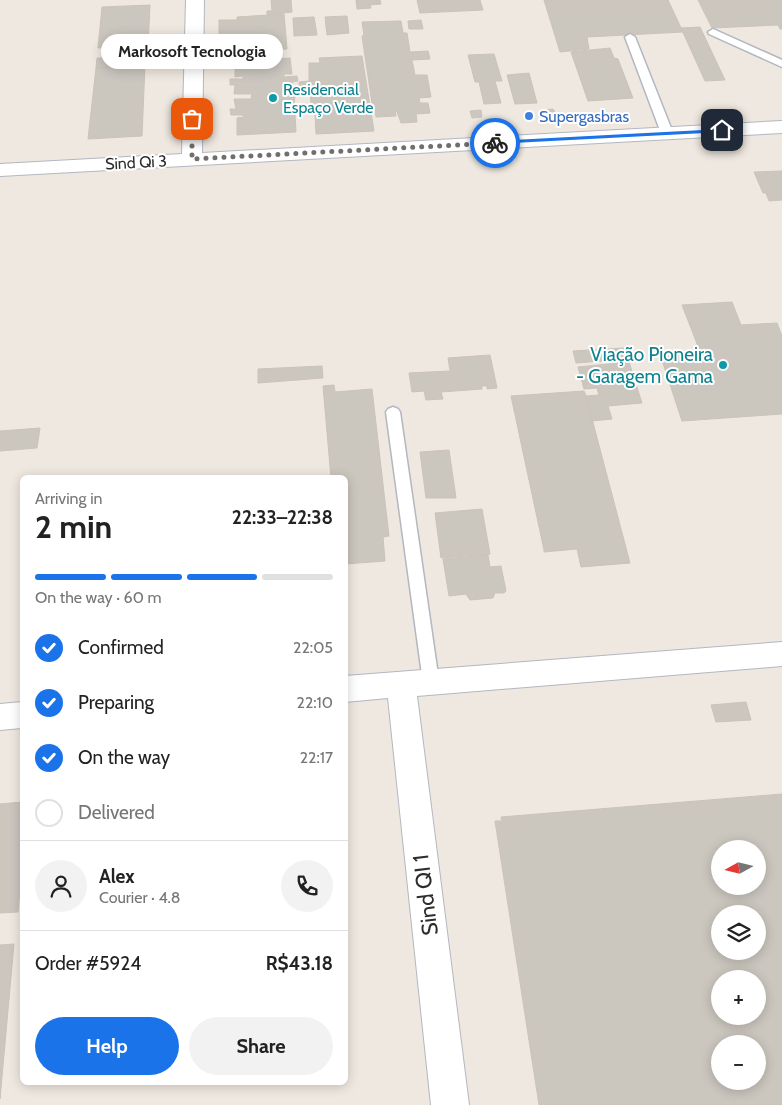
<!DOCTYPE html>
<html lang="en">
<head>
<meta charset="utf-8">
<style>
	:root { --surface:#fff; --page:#f2f2f2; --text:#222; --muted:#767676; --line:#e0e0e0; --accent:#1a73e8 }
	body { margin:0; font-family:Cabin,sans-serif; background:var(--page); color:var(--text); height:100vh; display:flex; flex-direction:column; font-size:19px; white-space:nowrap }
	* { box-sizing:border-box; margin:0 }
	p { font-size:16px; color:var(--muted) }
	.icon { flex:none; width:28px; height:28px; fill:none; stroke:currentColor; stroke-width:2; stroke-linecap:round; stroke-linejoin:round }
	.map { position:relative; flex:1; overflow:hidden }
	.details { position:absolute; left:20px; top:475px; width:328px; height:610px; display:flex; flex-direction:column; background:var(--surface); border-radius:8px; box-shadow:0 2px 12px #0003 }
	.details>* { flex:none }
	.needle { width:32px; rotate:262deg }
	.controls { position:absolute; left:711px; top:840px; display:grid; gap:10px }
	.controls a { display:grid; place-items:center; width:55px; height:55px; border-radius:50%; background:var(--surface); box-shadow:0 2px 12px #0003; font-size:25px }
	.pin { position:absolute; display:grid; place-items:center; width:42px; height:42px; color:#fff; margin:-21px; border-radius:10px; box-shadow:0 2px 8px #0006 }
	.courier { position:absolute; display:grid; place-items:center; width:50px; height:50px; margin:-25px; border:4px solid #1a73e8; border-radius:50%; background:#fff; color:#222; box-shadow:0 1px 6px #0007 }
	.bubble { position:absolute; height:35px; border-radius:18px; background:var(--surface); box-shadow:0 2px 12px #0003; font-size:16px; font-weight:700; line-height:35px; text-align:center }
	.head em { font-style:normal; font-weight:700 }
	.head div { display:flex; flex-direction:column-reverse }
	.head { display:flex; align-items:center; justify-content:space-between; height:85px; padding:0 15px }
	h1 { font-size:32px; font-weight:700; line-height:38px }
	.bar { display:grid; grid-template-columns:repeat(4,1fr); gap:8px 5px; align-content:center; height:60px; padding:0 15px }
	.bar i { height:6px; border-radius:4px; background:var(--line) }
	.bar .active { background:var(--accent) }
	.bar p { grid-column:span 4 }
	.line { display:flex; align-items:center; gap:12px; padding:0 15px; border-top:1px solid var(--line) }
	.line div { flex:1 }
	.round { display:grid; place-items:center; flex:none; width:52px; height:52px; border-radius:26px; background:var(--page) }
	ol { padding:0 15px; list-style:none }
	li { display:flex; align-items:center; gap:15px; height:55px }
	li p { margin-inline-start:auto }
	li .icon { padding:5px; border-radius:50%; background:var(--accent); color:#fff; stroke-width:4 }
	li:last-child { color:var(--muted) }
	li i { width:28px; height:28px; border:2px solid var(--line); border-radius:50% }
	.action { display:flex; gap:10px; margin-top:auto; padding:10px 15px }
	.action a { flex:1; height:58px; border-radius:30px; background:var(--accent); color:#fff; font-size:20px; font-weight:700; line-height:58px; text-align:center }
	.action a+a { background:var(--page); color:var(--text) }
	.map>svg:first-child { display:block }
	.building { fill:#cbc6be; stroke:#cbc3b9; fill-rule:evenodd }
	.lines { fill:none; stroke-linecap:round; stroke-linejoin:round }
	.service-casing { stroke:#b3b7c1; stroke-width:3 }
	.minor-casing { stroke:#b3b7c1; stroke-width:2 }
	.service { fill:#fff; fill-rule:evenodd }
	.minor { fill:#fff; fill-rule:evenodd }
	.route { fill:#1a73e8 }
	.done { stroke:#716e6c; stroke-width:5; stroke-dasharray:0 9 }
	.culture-dot { fill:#0f9aa8; stroke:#fff; stroke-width:2 }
	.shop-dot { fill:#3f7fe0; stroke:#fff; stroke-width:2 }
	.labels { text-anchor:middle; stroke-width:4; stroke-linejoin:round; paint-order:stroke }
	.far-culture-label { font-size:16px; fill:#0d838f; stroke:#fff; text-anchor:start }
	.far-shop-label { font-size:16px; fill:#366cbe; stroke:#fff; text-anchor:start }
	.far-street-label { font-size:16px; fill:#2d2d2d; stroke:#fff }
	.culture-label { font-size:19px; fill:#0d838f; stroke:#fff; text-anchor:end }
	.near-street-label { font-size:22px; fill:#2d2d2d; stroke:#fff }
</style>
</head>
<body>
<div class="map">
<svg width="782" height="1105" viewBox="0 0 782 1105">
	<rect width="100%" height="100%" fill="#efe8e0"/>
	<g class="building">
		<polygon points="271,0 291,0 292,12 267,15 267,11 272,11"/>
		<polygon points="356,0 380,0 381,4 370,5 371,8 357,9"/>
		<polygon points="417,0 480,0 483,10 420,13"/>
		<polygon points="544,0 668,0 683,32 587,37 589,49 560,52"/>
		<polygon points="698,0 782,0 782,29 780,29 778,25 712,28"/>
		<polygon points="150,5 148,46 98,48 102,7"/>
		<polygon points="284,14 287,49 237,52 237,48 219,48 219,20 237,20 237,17"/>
		<polygon points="347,16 349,33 327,35 325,17"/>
		<polygon points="314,17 317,35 294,36 293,18"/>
		<polygon points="421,20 423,29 409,29 408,21"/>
		<polygon points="401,21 403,33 407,33 410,52 428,51 430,59 412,60 415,75 427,75 431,97 419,98 420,103 428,103 430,113 416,114 417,122 401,123 396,109 395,109 396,116 376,117 375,110 373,110 362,36 364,35 362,22"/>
		<polygon points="700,27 725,80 705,81 681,28"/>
		<polygon points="138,46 148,46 147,56 153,56 153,65 114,67 115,65 111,65 111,67 96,68 97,58 138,57"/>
		<polygon points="610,48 614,58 618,59 633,98 588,101 571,52"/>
		<polygon points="494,54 502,81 495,81 501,103 484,104 479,82 475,82 468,55"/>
		<polygon points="362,56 374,131 316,134 315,113 312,113 310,94 299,94 299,82 309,81 309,63 320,63 319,58"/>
		<polygon points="290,58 292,74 284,74 284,77 297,76 298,81 292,82 294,91 291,91 291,97 295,96 294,106 300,106 300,112 287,112 287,115 295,114 296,132 237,135 237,118 244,117 243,115 231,115 230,109 236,109 234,99 251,99 252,94 234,94 235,85 230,85 230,79 243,79 243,76 235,77 235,61"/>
		<polygon points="145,65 142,136 88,139 96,68"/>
		<polygon points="529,73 537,103 515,104 507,75"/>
		<polygon points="553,109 557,116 543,117 541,110"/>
		<polygon points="481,110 482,117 472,118 470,111"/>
		<polygon points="782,171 782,200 769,201 766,193 763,193 754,172"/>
		<polygon points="732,302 741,325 777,323 782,336 782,414 682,421 661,357 701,354 682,305"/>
		<polygon points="624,348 628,359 576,363 573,351"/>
		<polygon points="490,355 497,388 487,389 487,386 482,386 482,389 441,392 443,399 426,400 424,391 412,392 409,373 450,371 448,358"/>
		<polygon points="629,362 642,403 608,406 612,419 592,421 586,396 599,395 597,388 584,389 578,367"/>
		<polygon points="322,366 323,378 258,383 258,369"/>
		<polygon points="334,385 335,392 372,389 389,536 383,537 385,561 345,564 345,478 331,478 323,386"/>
		<polygon points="584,391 586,396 630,563 581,567 577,549 544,552 544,550 511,396"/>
		<polygon points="40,428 37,448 0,451 0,431"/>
		<polygon points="449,450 456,498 426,498 420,452"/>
		<polygon points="482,509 490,554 441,558 435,513"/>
		<polygon points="488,555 490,567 501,566 506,591 504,593 495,593 493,598 470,600 466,594 449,596 443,559"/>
		<polygon points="746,702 751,720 716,722 711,705"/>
		<path d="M 782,794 L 782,1105 L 539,1105 L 495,821 L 502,821 L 501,817 ZM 720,849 L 758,849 L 758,886 L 720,886 ZM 720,914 L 758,914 L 758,951 L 720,951 ZM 720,979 L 758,979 L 758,1016 L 720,1016 ZM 720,1044 L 758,1044 L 758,1081 L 720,1081 Z"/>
		<polygon points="22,802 22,866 18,912 0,913 0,804"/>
		<polygon points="14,944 0,1099 0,945"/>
	</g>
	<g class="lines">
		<g class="service-casing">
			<g id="service">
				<polygon points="713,29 782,60 782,67 709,34 708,32"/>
				<polygon points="630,34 635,37 673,133 671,135 667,136 661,133 625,37"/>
				<polygon points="393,407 398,409 400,412 439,682 437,687 431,689 425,687 423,682 386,412 388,409"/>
			</g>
		</g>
		<g class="minor-casing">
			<g id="minor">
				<polygon points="186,0 204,0 202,153 782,121 782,133 0,176 0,164 182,154"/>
				<polygon points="782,642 782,666 417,696 469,1105 431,1105 388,698 345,702 345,676"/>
				<polygon points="22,702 22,728 0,730 0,704"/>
			</g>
		</g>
		<use href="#service" class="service"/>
		<use href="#minor" class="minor"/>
	</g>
	<polygon class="route" points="722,129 724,132 495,144 492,143 495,141"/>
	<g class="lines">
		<polyline class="done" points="192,119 192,159 495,143"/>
	</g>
	<g class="culture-dot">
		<circle cx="273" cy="98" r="5"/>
		<circle cx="723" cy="365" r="5"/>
	</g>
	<circle class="shop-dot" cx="529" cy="116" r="5"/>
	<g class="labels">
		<g class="far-culture-label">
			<text x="283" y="95">Residencial<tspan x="283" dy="18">Espaço Verde</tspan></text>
		</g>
		<g class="far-shop-label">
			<text x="539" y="122">Supergasbras</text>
		</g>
		<g class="far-street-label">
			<text transform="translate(136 162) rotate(-3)" y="6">Sind Qi 3</text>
		</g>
		<g class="culture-label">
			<text x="713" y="361">Viação Pioneira<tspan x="713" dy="22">- Garagem Gama</tspan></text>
		</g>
		<g class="near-street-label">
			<text transform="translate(425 895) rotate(-97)" y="8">Sind QI 1</text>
		</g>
	</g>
</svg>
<div class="controls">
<a><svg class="needle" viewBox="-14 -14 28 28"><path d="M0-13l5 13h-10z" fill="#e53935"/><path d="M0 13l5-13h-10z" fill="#767676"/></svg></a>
<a><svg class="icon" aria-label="layers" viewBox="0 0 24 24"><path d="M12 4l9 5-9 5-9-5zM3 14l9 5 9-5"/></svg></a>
<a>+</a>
<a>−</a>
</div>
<div class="pin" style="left:192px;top:119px;background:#ea580c"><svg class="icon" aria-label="bag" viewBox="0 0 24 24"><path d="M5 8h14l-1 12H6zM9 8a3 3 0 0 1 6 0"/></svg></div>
<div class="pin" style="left:722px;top:130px;background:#1f2937"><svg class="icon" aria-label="home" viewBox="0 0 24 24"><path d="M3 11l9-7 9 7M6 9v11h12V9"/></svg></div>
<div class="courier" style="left:495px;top:143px"><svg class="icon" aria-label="bike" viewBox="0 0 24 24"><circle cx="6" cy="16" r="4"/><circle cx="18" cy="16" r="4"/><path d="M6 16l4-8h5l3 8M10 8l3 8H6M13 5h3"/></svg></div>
<div class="bubble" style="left:101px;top:34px;width:182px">Markosoft Tecnologia</div>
<section class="details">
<div class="head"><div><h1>2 min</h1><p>Arriving in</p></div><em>22:33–22:38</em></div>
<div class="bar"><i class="active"></i><i class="active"></i><i class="active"></i><i></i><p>On the way · 60 m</p></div>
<ol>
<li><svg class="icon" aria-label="check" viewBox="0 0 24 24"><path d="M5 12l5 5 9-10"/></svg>Confirmed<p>22:05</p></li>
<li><svg class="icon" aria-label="check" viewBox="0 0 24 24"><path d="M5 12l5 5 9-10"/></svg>Preparing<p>22:10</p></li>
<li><svg class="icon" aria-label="check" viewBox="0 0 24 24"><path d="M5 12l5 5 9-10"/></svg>On the way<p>22:17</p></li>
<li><i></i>Delivered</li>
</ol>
<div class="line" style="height:90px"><a class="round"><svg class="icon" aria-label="person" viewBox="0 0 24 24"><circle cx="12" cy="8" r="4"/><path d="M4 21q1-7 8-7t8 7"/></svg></a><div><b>Alex</b><p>Courier · 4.8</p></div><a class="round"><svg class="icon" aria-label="phone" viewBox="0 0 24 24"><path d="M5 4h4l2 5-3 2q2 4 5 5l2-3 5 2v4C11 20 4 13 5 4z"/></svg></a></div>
<div class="line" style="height:65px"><div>Order #5924</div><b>R$43.18</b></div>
<div class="action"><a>Help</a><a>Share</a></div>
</section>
</div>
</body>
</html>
